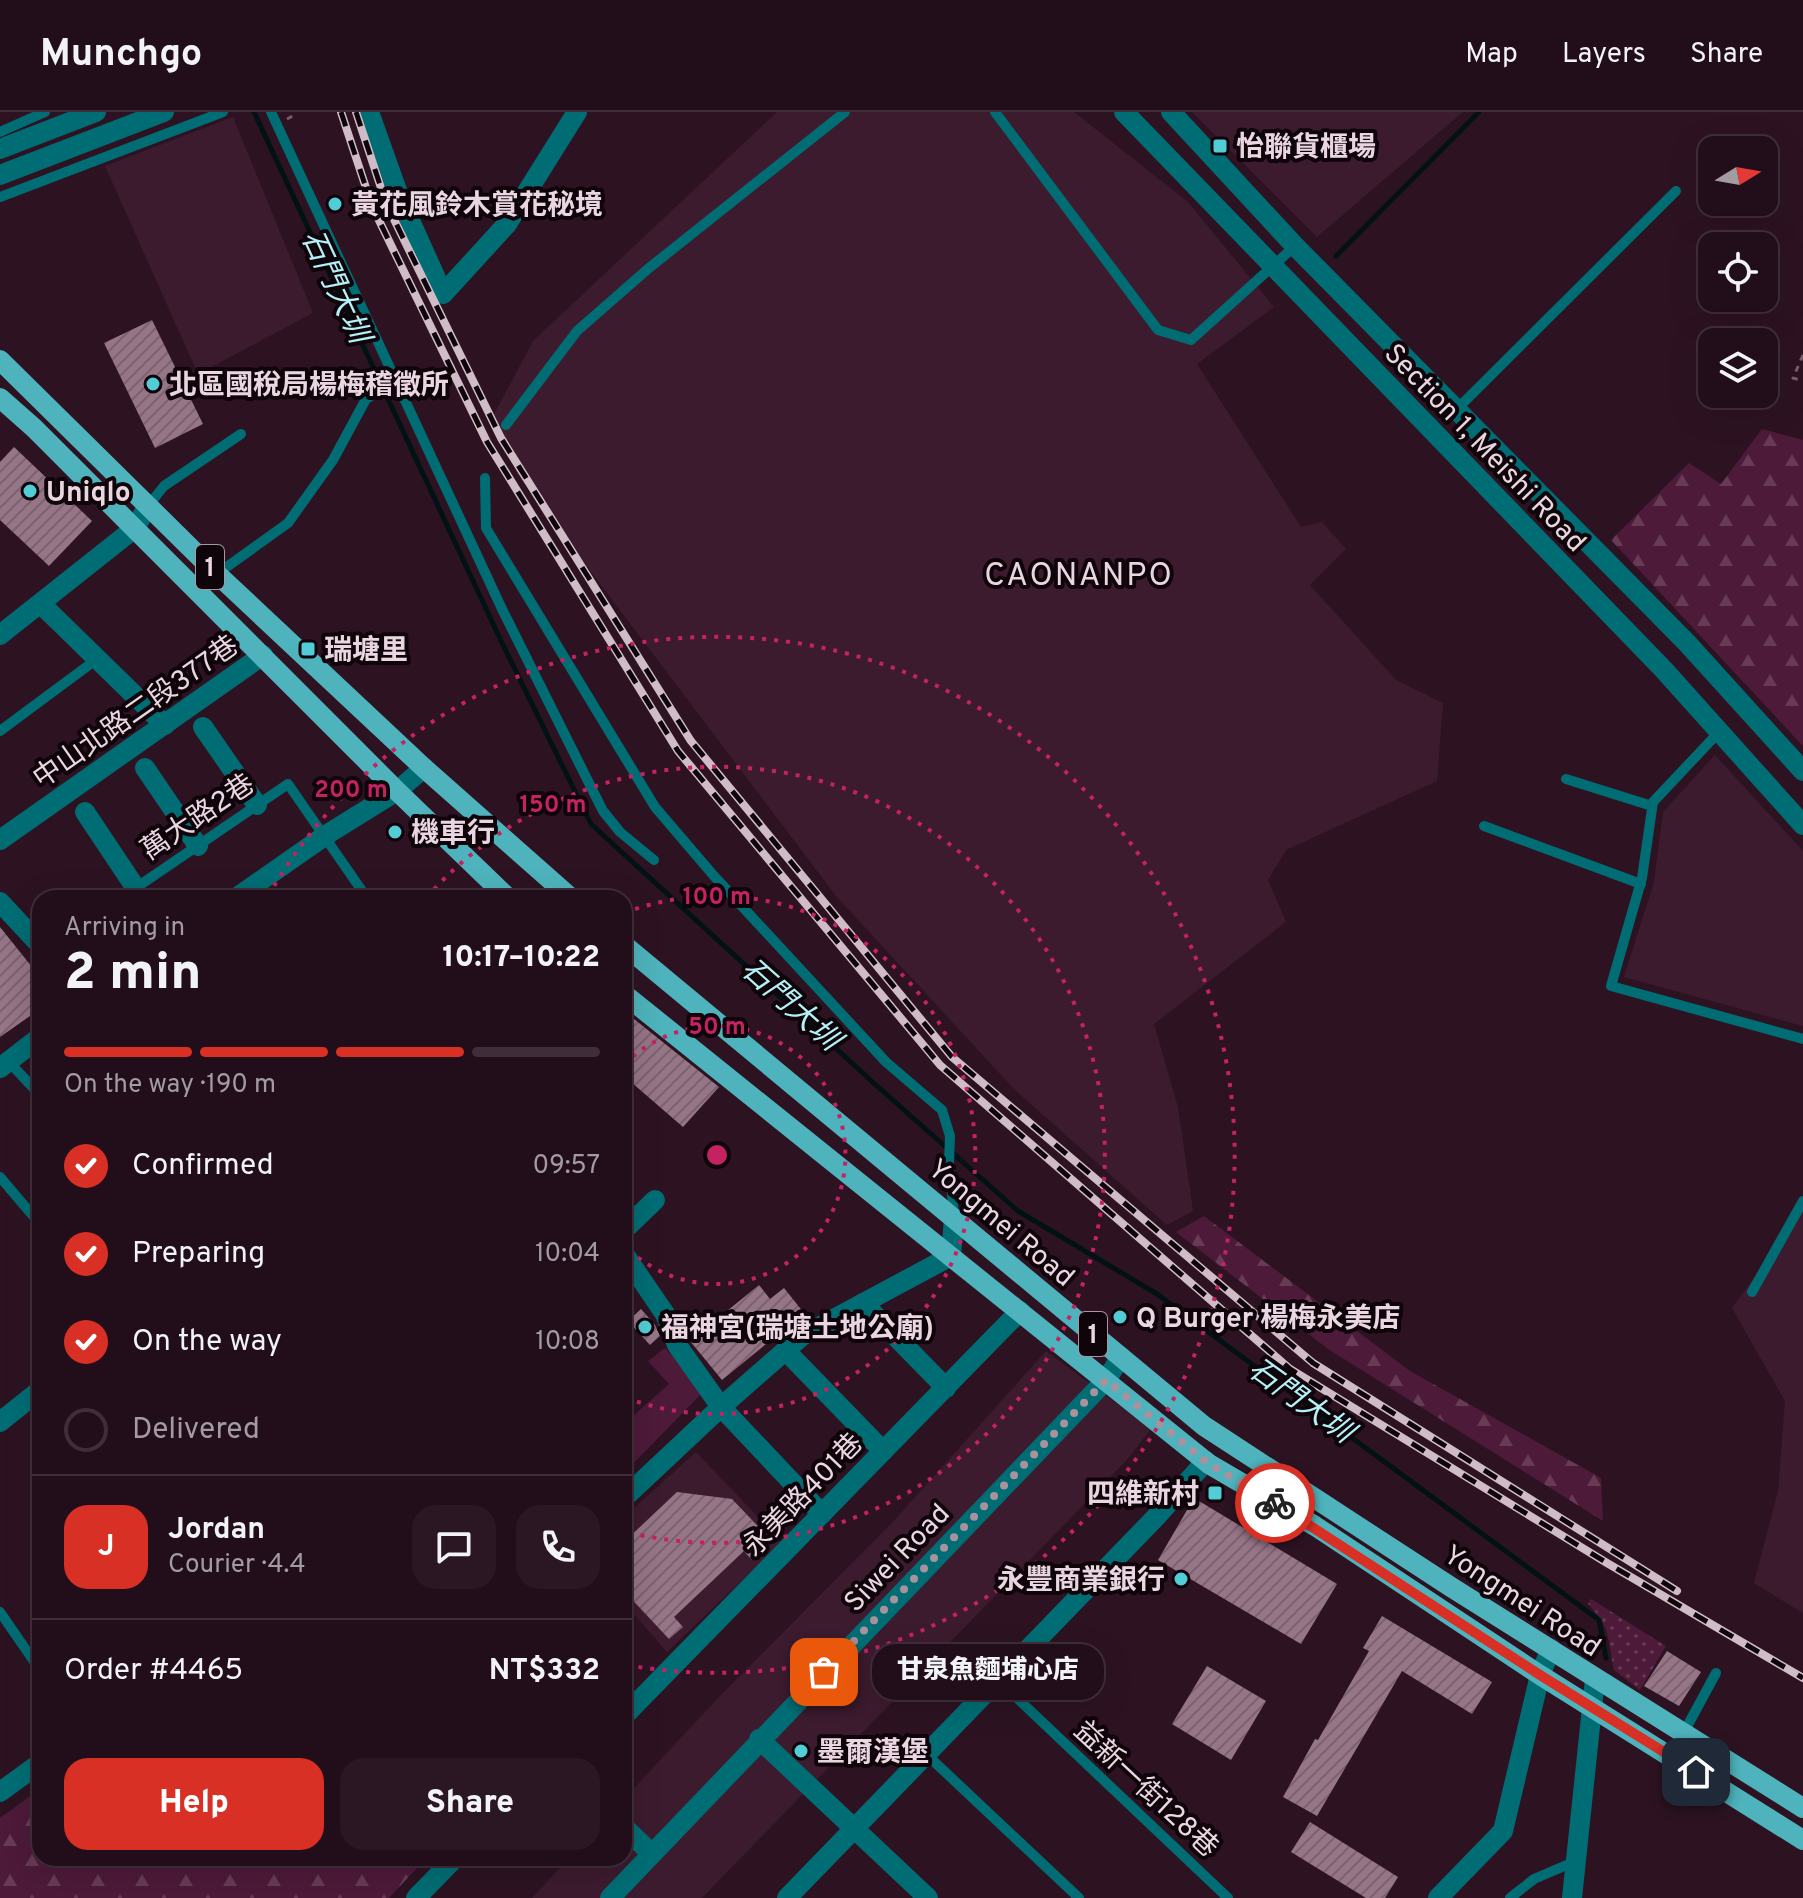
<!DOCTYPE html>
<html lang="en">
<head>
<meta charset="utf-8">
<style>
	:root { --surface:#220e1a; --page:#2a1723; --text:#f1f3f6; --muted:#a29ca2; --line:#3f2e39; --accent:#d93025 }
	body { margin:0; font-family:Overpass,"Noto Sans TC",sans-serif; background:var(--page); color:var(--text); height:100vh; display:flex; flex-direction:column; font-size:30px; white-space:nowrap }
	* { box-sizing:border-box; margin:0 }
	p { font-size:26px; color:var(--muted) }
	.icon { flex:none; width:44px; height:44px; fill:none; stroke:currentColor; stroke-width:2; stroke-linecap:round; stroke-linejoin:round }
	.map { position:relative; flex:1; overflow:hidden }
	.side { position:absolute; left:32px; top:778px; width:600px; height:976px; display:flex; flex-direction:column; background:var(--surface); border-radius:24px; box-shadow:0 8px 32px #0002,0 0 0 2px var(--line) }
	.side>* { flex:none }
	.needle { width:52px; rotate:79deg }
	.controls { position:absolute; left:1698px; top:24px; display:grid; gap:16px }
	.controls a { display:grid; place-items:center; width:80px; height:80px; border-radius:16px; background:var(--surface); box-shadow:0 8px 32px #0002,0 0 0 2px var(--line); font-size:40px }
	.pin { position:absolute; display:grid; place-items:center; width:68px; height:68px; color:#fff; margin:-34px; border-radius:16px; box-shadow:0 4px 12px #0006 }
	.courier { position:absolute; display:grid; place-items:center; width:80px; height:80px; margin:-40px; border:6px solid #d93025; border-radius:50%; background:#fff; color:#222; box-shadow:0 2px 10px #0007 }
	.bubble { position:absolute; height:56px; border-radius:24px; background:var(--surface); box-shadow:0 8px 32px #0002,0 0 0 2px var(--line); font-size:26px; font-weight:800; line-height:56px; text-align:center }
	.headline em { font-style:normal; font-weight:800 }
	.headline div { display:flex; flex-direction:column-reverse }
	.headline { display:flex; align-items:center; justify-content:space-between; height:136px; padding:0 32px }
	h1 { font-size:52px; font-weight:800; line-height:60px }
	.bar { display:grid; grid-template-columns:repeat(4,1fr); gap:12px 8px; align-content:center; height:96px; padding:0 32px }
	.bar i { height:10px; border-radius:6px; background:var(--line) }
	.bar .active { background:var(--accent) }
	.bar p { grid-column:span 4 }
	.line { display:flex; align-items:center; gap:20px; padding:0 32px; border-top:2px solid var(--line) }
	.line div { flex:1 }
	.round { display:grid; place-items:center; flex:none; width:84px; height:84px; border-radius:24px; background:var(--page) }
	ol { padding:0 32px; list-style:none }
	li { display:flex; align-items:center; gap:24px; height:88px }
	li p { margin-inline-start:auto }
	li .icon { padding:8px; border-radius:50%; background:var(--accent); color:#fff; stroke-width:4 }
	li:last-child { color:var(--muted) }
	li i { width:44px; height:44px; border:4px solid var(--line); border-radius:50% }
	.cta { display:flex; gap:16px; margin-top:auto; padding:16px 32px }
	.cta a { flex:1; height:92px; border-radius:24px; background:var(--accent); color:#fff; font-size:32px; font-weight:800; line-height:92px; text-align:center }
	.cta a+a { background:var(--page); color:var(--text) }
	header { display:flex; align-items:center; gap:48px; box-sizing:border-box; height:112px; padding:0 40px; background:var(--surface); border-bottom:2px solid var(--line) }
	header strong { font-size:38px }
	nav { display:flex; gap:44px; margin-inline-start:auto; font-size:28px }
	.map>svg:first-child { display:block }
	.built { fill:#3c1b2e }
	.grass { fill:url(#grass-dots) }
	.forest { fill:url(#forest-firs) }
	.pitch { fill:#4d1a39 }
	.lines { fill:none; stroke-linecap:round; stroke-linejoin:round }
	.stream { stroke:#021214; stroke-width:5 }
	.building { fill:url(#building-hatch) }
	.path { stroke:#765f6c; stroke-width:3; stroke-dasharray:6 6; stroke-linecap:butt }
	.service { stroke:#006d74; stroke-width:10 }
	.minor { stroke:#006d74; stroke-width:20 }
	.tertiary { stroke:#006d74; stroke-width:20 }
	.primary { stroke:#4eb3bc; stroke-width:20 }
	.rail-casing { stroke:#d0bcc7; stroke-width:8 }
	.rail { stroke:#0e040a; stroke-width:5; stroke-dasharray:15; stroke-linecap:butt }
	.done { stroke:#a7929e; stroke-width:8; stroke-dasharray:0 14.4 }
	.route { stroke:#d93025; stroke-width:10 }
	.ring { fill:none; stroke:#c42262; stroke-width:4; stroke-dasharray:4 8 }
	.poi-dot { fill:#52ccd6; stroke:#0e040a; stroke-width:3 }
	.labels { text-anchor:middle; stroke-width:8; stroke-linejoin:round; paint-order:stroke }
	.shield { fill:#0e040a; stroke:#a797a0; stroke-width:2 }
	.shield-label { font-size:26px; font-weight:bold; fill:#e9d6e0 }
	.poi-label { font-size:28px; font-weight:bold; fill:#e9d6e0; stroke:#0e040a; text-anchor:start }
	.street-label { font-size:28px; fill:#e9d6e0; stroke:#0e040a }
	.water-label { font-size:30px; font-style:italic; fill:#b4f1f7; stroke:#0e040a }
	.quarter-label { font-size:32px; letter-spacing:2px; fill:#e9d6e0; stroke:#0e040a }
	.centre { fill:#c42262; stroke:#0e040a; stroke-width:4 }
	.ring-label { font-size:24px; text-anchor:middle; font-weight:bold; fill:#c42262; stroke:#0e040a; stroke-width:8; stroke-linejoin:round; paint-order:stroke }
</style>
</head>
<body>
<header>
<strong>Munchgo</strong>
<nav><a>Map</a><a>Layers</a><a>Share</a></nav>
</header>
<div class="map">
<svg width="1803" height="1786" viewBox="0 0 1803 1786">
	<defs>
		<pattern id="grass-dots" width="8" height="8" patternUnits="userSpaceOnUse" patternTransform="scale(2)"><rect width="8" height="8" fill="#4d1a39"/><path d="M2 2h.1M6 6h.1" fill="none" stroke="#673b55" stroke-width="1.8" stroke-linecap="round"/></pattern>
		<pattern id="forest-firs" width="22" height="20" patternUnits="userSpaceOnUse" patternTransform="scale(2)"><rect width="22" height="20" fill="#4d1a39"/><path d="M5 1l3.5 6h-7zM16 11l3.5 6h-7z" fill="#673b55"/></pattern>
		<pattern id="building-hatch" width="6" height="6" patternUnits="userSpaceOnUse" patternTransform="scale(2)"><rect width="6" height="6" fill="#967586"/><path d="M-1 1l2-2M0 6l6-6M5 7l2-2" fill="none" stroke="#7a626f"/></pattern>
	</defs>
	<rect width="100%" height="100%" fill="#2d1322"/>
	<g class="built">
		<polygon points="777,0 1074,0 1188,90 1274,195 1197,252 1301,415 1322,410 1346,437 1310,473 1396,568 1443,591 1437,669 1286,738 1268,768 1286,810 1154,912 1178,995 1193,1099 1167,1113 1014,977 836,784 517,362 493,304 533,229"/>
		<polygon points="1192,0 1463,0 1317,125"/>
		<polygon points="233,5 313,201 198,262 105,54"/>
		<polygon points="1715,643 1803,739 1803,914 1624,865 1654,770 1663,700"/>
		<polygon points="1803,1098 1803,1501 1754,1471 1778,1379 1785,1289 1732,1196"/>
		<polygon points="1046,1239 1151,1317 1125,1350 702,1786 532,1786 569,1746 624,1746 624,1687 719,1585 892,1411"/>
		<polygon points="696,1340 782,1430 667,1540 624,1491 624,1405"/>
	</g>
	<path class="grass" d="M 1591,1487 L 1666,1534 L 1640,1578 L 1614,1558 C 1608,1529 1611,1515 1588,1492 Z"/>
	<g class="forest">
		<polygon points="1762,317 1803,328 1803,634 1611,428 1689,351 1721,372"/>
		<polygon points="1204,1104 1410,1259 1601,1366 1603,1409 1328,1237 1176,1120"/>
		<polygon points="40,1677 40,1746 410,1746 418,1755 389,1786 0,1786 0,1706"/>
	</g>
	<polygon class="pitch" points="665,1236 704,1279 624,1361 624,1312 669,1272 648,1249"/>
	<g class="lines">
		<g class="stream">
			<polyline points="254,0 502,531 591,712 877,974 1018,1099 1157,1182 1599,1508 1606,1546"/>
			<polyline points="1336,144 1479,0"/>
		</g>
	</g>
	<g class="building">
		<polygon points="152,208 203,312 155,336 104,231"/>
		<polygon points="14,335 92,409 49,454 0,408 0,350"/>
		<polygon points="0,815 40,865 40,897 0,925"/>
		<polygon points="624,899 719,975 683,1015 624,964"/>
		<polygon points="759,1173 770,1187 784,1176 804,1201 722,1268 690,1229"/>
		<polygon points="641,1197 655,1213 660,1224 650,1233 628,1209"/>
		<polygon points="677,1380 732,1387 772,1429 752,1448 744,1439 674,1505 683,1515 669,1527 624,1479 624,1430"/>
		<polygon points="1194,1386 1337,1472 1301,1532 1158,1448"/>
		<polygon points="1382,1504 1492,1570 1472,1602 1402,1559 1317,1704 1283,1685 1315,1627 1318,1628 1369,1539 1363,1536"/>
		<polygon points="1667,1539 1701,1560 1679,1594 1644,1574"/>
		<polygon points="1207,1554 1266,1589 1231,1648 1172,1612"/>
		<polygon points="1310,1710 1398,1765 1385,1786 1366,1786 1291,1740"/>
	</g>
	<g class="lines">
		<g class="path">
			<polyline points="287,7 291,5 290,0"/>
			<polyline points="1803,243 1793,266 1803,269"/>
		</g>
		<g class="service">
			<polyline points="271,0 502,497 603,699 620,720 654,748"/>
			<polyline points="995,0 1158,218 1191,228 1295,134"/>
			<polyline points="0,20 45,0"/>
			<polyline points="0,85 223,0"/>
			<polyline points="1456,298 1676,79"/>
			<polyline points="506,313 577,219 649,156 845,0"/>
			<polyline points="485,366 486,416 655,695 714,764 886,950 942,998 950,1024 949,1050 954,1104"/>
			<polyline points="148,394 164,374 241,322"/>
			<polyline points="217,462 288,411 333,348 366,287 396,268"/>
			<polyline points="0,619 97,547"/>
			<polyline points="1719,620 1653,690 1642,766 1611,874 1803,927"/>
			<polyline points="1566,667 1652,694"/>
			<polyline points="1484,714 1641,772"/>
			<polyline points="121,786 288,672 367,786"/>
			<polyline points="9,950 40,983"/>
			<polyline points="0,1065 40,1112"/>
			<polyline points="1752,1180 1803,1089"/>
			<polyline points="0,1500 40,1558"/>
			<polyline points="998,1568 1228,1786"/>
			<polyline points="1684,1620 1716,1561"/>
			<polyline points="926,1642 1079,1786"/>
			<polyline points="1510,1786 1534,1767 1576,1749"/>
		</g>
		<g class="minor">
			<polyline points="369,0 399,84 443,182 507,112 577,0"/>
			<polyline points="41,492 165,613"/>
			<polyline points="0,523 135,416 148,394"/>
			<polyline points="203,615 257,693"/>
			<polyline points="145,656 198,734"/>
			<polyline points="85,700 135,775"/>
			<polyline points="0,728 263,543"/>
			<polyline points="236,786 326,723 397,679 424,656"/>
			<polyline points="0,790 40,833"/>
			<polyline points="0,956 40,925"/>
			<polyline points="624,1118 655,1088"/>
			<polyline points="624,1142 665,1202 677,1233 721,1295 822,1402"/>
			<polyline points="863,1191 946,1276"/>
			<polyline points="786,1239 883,1339"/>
			<polyline points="0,1310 40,1278"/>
			<polyline points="624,1386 721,1295 802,1224 951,1144 954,1106"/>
			<polyline points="624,1604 1020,1199"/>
			<polyline points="759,1627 928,1786"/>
			<polyline points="0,1680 40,1651"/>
			<polyline points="624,1715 652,1742"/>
			<polyline points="416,1786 455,1746"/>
			<polyline points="610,1786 1106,1268 1121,1245"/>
			<polyline points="787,1786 1156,1405 1206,1349"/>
			<polyline points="1438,1786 1503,1719 1540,1563 1551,1537"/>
			<polyline points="1572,1786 1595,1567"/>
		</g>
		<g class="tertiary">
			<polyline points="1124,0 1664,558 1803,713"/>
			<polyline points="1171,0 1295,134 1687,531 1803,659"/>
			<polyline points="0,37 96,0"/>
			<polyline points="0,63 164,0"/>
		</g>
		<g class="primary">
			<polyline points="0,248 217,462 424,656 571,786"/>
			<polyline points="0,286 34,316 397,679 508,786"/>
			<polyline points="624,833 1204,1314 1451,1475 1803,1696"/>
			<polyline points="624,882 1209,1352 1315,1414 1540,1563 1803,1728"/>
		</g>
		<g class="rail-casing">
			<g id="rail">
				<polyline points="341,0 372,94 487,330 678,639 940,953 1290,1257 1607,1451 1803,1566"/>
				<polyline points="356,0 386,91 501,326 691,629 952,945 1313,1251 1677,1479"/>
			</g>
		</g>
		<use href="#rail" class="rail"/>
	</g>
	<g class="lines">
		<polyline class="done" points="824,1560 1106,1268 1209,1352 1275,1391"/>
		<polyline class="route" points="1275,1391 1540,1563 1696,1660"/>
	</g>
	<g class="ring">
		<path d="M624 953A129 129 0 1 1 624 1133"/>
		<path d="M624 801A259 259 0 1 1 624 1285"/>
		<path d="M426 786A388 388 0 1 1 626 1420"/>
		<path d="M268 784A518 518 0 1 1 627 1553"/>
	</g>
	<g class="poi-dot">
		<rect x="1212" y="26" width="16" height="16" rx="4"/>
		<circle cx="335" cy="92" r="8"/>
		<circle cx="153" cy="272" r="8"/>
		<circle cx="30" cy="379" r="8"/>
		<rect x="300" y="529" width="16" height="16" rx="4"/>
		<circle cx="395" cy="720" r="8"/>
		<circle cx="1120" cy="1205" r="8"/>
		<circle cx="645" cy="1215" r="8"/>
		<rect x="1207" y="1373" width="16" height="16" rx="4"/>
		<circle cx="1181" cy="1467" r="8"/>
		<circle cx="801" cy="1639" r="8"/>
	</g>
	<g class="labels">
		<g class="shield">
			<rect x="196" y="433" width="28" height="44" rx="6"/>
			<rect x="1079" y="1200" width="28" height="44" rx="6"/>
		</g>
		<g class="shield-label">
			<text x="210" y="464">1</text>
			<text x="1093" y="1231">1</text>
		</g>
		<g class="poi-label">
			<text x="1236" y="44">怡聯貨櫃場</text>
			<text x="351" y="102">黃花風鈴木賞花秘境</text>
			<text x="169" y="282">北區國稅局楊梅稽徵所</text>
			<text x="46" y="389">Uniqlo</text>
			<text x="324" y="547">瑞塘里</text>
			<text x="411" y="730">機車行</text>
			<text x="1136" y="1215">Q Burger 楊梅永美店</text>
			<text x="661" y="1225">福神宮(瑞塘土地公廟)</text>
			<text x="1199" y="1391" text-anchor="end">四維新村</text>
			<text x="1165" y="1477" text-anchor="end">永豐商業銀行</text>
			<text x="817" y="1649">墨爾漢堡</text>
		</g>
		<g class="street-label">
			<text transform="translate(1486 335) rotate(46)" y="10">Section 1, Meishi Road</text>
			<text transform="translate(135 599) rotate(-35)" y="10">中山北路二段377巷</text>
			<text transform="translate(197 704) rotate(-34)" y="10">萬大路2巷</text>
			<text transform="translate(1002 1110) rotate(40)" y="10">Yongmei Road</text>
			<text transform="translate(802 1382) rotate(-46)" y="10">永美路401巷</text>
			<text transform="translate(896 1445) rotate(-46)" y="10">Siwei Road</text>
			<text transform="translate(1523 1488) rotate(33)" y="10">Yongmei Road</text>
			<text transform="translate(1147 1676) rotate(43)" y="10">益新一街128巷</text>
		</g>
		<g class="water-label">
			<text transform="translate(336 174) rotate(65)" y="10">石門大圳</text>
			<text transform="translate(791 892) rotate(42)" y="10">石門大圳</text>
			<text transform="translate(1301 1288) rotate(36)" y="10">石門大圳</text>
		</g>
		<g class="quarter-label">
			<text x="1079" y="473">CAONANPO</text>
		</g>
	</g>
	<circle cx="717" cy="1043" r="12" class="centre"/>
	<g class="ring-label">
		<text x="351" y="685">200 m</text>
		<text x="553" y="700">150 m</text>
		<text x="717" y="792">100 m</text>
		<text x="717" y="922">50 m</text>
	</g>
</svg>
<div class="controls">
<a><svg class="needle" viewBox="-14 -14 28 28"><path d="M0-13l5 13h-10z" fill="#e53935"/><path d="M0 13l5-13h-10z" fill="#a29ca2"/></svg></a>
<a><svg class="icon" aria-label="locate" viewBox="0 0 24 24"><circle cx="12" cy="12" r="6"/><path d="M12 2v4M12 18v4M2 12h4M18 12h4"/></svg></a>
<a><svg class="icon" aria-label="layers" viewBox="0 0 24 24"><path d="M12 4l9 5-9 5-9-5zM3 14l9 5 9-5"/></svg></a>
</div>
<div class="pin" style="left:824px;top:1560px;background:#ea580c"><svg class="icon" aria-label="bag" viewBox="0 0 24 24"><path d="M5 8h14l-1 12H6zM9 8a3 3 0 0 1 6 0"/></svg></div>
<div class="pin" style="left:1696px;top:1660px;background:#1f2937"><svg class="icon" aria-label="home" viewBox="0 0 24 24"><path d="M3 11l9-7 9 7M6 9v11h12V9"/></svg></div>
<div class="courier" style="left:1275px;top:1391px"><svg class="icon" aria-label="bike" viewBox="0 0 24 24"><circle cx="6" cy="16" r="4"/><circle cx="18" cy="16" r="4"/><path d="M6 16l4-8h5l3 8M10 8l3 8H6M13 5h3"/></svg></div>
<div class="bubble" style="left:872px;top:1532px;width:232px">甘泉魚麵埔心店</div>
<section class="side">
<div class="headline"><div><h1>2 min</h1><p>Arriving in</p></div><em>10:17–10:22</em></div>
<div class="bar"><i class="active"></i><i class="active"></i><i class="active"></i><i></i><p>On the way · 190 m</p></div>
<ol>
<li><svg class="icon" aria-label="check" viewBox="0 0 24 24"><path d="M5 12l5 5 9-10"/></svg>Confirmed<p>09:57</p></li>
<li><svg class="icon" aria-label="check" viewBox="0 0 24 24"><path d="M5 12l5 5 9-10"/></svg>Preparing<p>10:04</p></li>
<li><svg class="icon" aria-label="check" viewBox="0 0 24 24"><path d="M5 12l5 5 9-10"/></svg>On the way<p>10:08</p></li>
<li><i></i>Delivered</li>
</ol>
<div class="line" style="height:144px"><b class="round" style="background:var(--accent);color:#fff">J</b><div><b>Jordan</b><p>Courier · 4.4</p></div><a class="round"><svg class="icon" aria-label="chat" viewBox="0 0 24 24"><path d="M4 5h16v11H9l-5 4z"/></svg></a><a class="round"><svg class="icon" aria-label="phone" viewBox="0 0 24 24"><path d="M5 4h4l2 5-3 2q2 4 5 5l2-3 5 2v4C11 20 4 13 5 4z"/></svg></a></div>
<div class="line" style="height:104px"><div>Order #4465</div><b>NT$332</b></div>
<div class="cta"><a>Help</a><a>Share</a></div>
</section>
</div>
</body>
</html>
